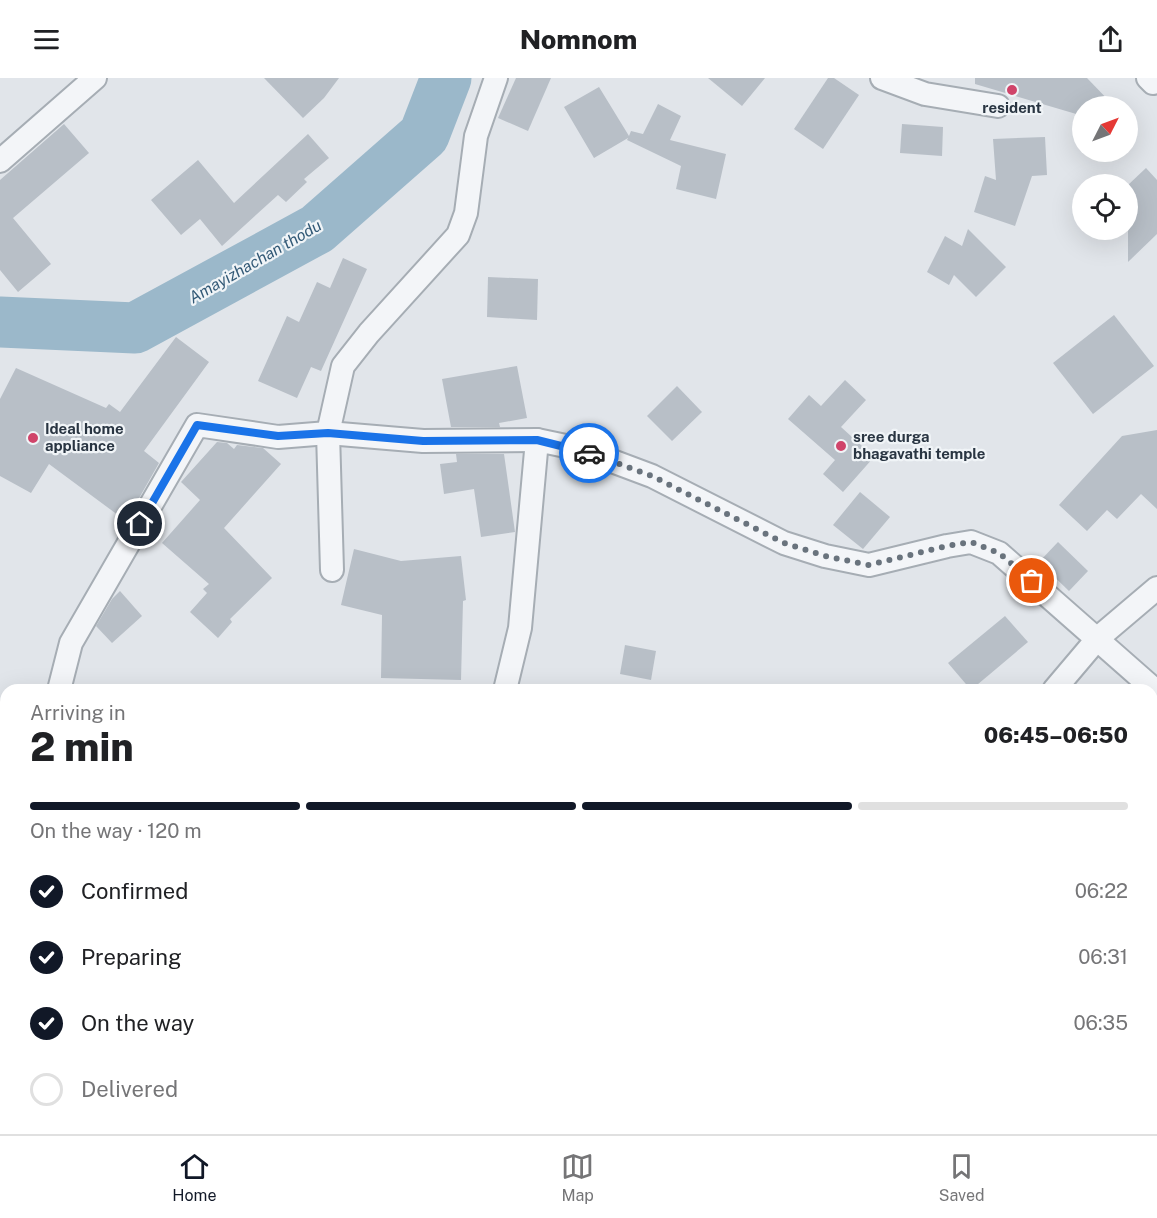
<!DOCTYPE html>
<html lang="en">
<head>
<meta charset="utf-8">
<style>
	:root { --surface:#fff; --page:#f6f6f6; --text:#202124; --muted:#757577; --line:#e0e0e0; --accent:#111827 }
	body { margin:0; font-family:"Public Sans",sans-serif; background:var(--page); color:var(--text); height:100vh; display:flex; flex-direction:column; font-size:22px; white-space:nowrap }
	* { box-sizing:border-box; margin:0 }
	p { font-size:20px; color:var(--muted) }
	.icon { flex:none; width:33px; height:33px; fill:none; stroke:currentColor; stroke-width:2; stroke-linecap:round; stroke-linejoin:round }
	.map { position:relative; flex:1; overflow:hidden }
	.sheet { position:absolute; left:0px; top:606px; width:1158px; height:450px; display:flex; flex-direction:column; background:var(--surface); border-radius:18px 18px 0 0; box-shadow:0 6px 24px #0002 }
	.sheet>* { flex:none }
	.needle { width:39px; rotate:48deg }
	.controls { position:absolute; left:1072px; top:18px; display:grid; gap:12px }
	.controls a { display:grid; place-items:center; width:66px; height:66px; border-radius:50%; background:var(--surface); box-shadow:0 6px 24px #0002; font-size:30px }
	.pin { position:absolute; display:grid; place-items:center; width:51px; height:51px; color:#fff; margin:-26px; border:3px solid #fff; border-radius:50%; box-shadow:0 2px 6px #0007 }
	.courier { position:absolute; display:grid; place-items:center; width:60px; height:60px; margin:-30px; border:4px solid #1a73e8; border-radius:50%; background:#fff; color:#222; box-shadow:0 2px 8px #0007 }
	.summary em { font-style:normal; font-weight:800 }
	.summary div { display:flex; flex-direction:column-reverse }
	.summary { display:flex; align-items:center; justify-content:space-between; height:102px; padding:0 30px }
	h1 { font-size:39px; font-weight:800; line-height:45px }
	.bar { display:grid; grid-template-columns:repeat(4,1fr); gap:9px 6px; align-content:center; height:72px; padding:0 30px }
	.bar i { height:8px; border-radius:4px; background:var(--line) }
	.bar .selected { background:var(--accent) }
	.bar p { grid-column:span 4 }
	ol { padding:0 30px; list-style:none }
	li { display:flex; align-items:center; gap:18px; height:66px }
	li p { margin-inline-start:auto }
	li .icon { padding:6px; border-radius:50%; background:var(--accent); color:#fff; stroke-width:4 }
	li:last-child { color:var(--muted) }
	li i { width:33px; height:33px; border:3px solid var(--line); border-radius:50% }
	header { display:flex; justify-content:space-between; align-items:center; height:78px; padding:0 30px; background:var(--surface); font-size:27px; font-weight:800 }
	.tabs { display:flex; justify-content:space-around; align-items:center; height:84px; border-top:2px solid var(--line); background:var(--surface); font-size:16px; color:var(--muted) }
	.tabs a { display:grid; justify-items:center; gap:3px }
	.tabs .selected { color:var(--accent) }
	.map>svg:first-child { display:block }
	.lines { fill:none; stroke-linecap:round; stroke-linejoin:round }
	.river { stroke:#9bb8ca; stroke-width:51 }
	.building { fill:#b8bfc7 }
	.minor-casing { stroke:#a6adb4; stroke-width:26 }
	.minor { stroke:#f3f5f8; stroke-width:22 }
	.done { stroke:#69737d; stroke-width:6; stroke-dasharray:0 10.8 }
	.route { stroke:#1a73e8; stroke-width:8 }
	.poi-dot { fill:#d0446a; stroke:#f0f4f7; stroke-width:2 }
	.labels { text-anchor:middle; stroke-width:4.5; stroke-linejoin:round; paint-order:stroke }
	.poi-label { font-size:15px; font-weight:bold; fill:#293542; stroke:#f0f4f7; text-anchor:start }
	.water-label { font-size:16px; font-style:italic; fill:#325976; stroke:#f0f4f7 }
</style>
</head>
<body>
<header><svg class="icon" aria-label="menu" viewBox="0 0 24 24"><path d="M4 6h16M4 12h16M4 18h16"/></svg>Nomnom<svg class="icon" aria-label="share" viewBox="0 0 24 24"><path d="M12 15V3M7 8l5-5 5 5M5 13v7h14v-7"/></svg></header>
<div class="map">
<svg width="1157" height="1056" viewBox="0 0 1157 1056">
	<rect width="100%" height="100%" fill="#e1e5ea"/>
	<g class="lines">
		<polyline class="river" points="0,244 135,250 317,151 424,57 446,0"/>
	</g>
	<g class="building">
		<polygon points="264,0 339,0 324,20 303,40"/>
		<polygon points="516,0 551,0 528,53 498,40"/>
		<polygon points="708,0 765,0 742,28"/>
		<polygon points="828,0 834,0 859,17 823,71 794,51"/>
		<polygon points="975,0 1087,0 1114,28 1083,28 1083,38 975,6"/>
		<polygon points="599,9 629,58 631,53 643,56 658,26 681,38 670,62 726,76 716,121 676,111 681,88 627,62 628,60 594,80 564,29"/>
		<polygon points="64,46 89,75 13,140 51,186 18,214 0,192 0,102"/>
		<polygon points="902,46 943,49 942,78 900,75"/>
		<polygon points="308,56 329,80 304,101 307,104 286,124 278,117 222,168 200,141 181,157 151,122 198,82 234,125"/>
		<polygon points="1045,59 1047,97 1032,98 1015,148 974,134 985,98 996,102 993,61"/>
		<polygon points="1146,90 1157,102 1157,156 1128,184 1128,107"/>
		<polygon points="968,151 1006,189 976,219 954,197 949,207 927,194 945,158 962,168"/>
		<polygon points="343,180 367,191 321,293 311,289 297,320 258,303 287,238 299,244 317,204 330,210"/>
		<polygon points="488,199 538,201 537,242 487,239"/>
		<polygon points="1114,237 1154,288 1093,336 1053,285"/>
		<polygon points="176,259 209,284 144,373 159,385 126,443 49,386 31,415 0,398 0,321 16,290 106,330 109,326 120,334"/>
		<polygon points="517,288 527,340 499,345 500,349 451,349 442,301"/>
		<polygon points="845,302 866,322 841,349 874,379 843,414 823,396 835,382 788,341 809,317 821,328"/>
		<polygon points="677,308 702,334 672,363 647,338"/>
		<polygon points="1157,352 1157,431 1141,416 1117,441 1107,432 1087,453 1059,427 1122,358"/>
		<polygon points="217,364 227,365 234,371 237,367 263,370 281,386 224,450 272,500 230,541 232,544 218,560 190,534 207,515 203,511 209,506 162,465 200,422 181,404"/>
		<polygon points="456,376 504,376 515,454 481,459 474,411 444,416 440,386 457,384"/>
		<polygon points="860,414 890,439 863,471 833,447"/>
		<polygon points="1058,464 1088,493 1069,513 1039,484"/>
		<polygon points="354,471 401,483 461,478 466,522 463,523 461,602 381,600 382,537 341,527"/>
		<polygon points="120,513 142,538 112,565 96,548 112,521"/>
		<polygon points="1005,538 1028,564 971,612 948,585"/>
		<polygon points="625,567 656,573 651,602 620,596"/>
	</g>
	<g class="lines">
		<g class="minor-casing">
			<g id="minor">
				<polyline points="882,0 925,16 998,28"/>
				<polyline points="1148,0 1153,5 1157,1"/>
				<polyline points="0,83 95,0"/>
				<polyline points="332,492 328,355 343,288 369,255 458,157 466,135 476,58 496,0"/>
				<polyline points="59,612 71,565 197,347 278,359 328,355 423,363 537,362"/>
				<polyline points="505,612 520,550 537,362 580,371 652,398 784,465 825,478 869,487 947,468 971,464 999,475 1157,614"/>
				<polyline points="1054,612 1098,560 1157,510"/>
				<polyline points="0,703 6,701"/>
				<polyline points="1152,720 1157,714"/>
				<polyline points="0,854 6,852"/>
				<polyline points="0,908 6,926"/>
				<polyline points="1152,949 1157,944"/>
				<polyline points="49,1050 51,1056"/>
				<polyline points="860,1050 865,1056"/>
				<polyline points="1117,1050 1121,1056"/>
				<polyline points="384,1056 386,1050"/>
				<polyline points="1031,1056 1037,1050"/>
			</g>
		</g>
		<use href="#minor" class="minor"/>
	</g>
	<g class="lines">
		<polyline class="done" points="589,375 652,398 784,465 825,478 869,487 947,468 971,464 999,475 1032,503"/>
		<polyline class="route" points="140,446 197,347 278,358 328,355 423,363 537,362 589,375"/>
	</g>
	<g class="poi-dot">
		<circle cx="1012" cy="12" r="6"/>
		<circle cx="33" cy="360" r="6"/>
		<circle cx="841" cy="368" r="6"/>
	</g>
	<g class="labels">
		<g class="poi-label">
			<text x="1012" y="35" text-anchor="middle">resident</text>
			<text x="45" y="356">Ideal home<tspan x="45" dy="17">appliance</tspan></text>
			<text x="853" y="364">sree durga<tspan x="853" dy="17">bhagavathi temple</tspan></text>
		</g>
		<g class="water-label">
			<text transform="translate(255 183) rotate(-30)" y="6">Amayizhachan thodu</text>
		</g>
	</g>
</svg>
<div class="controls">
<a><svg class="needle" viewBox="-14 -14 28 28"><path d="M0-13l5 13h-10z" fill="#e53935"/><path d="M0 13l5-13h-10z" fill="#757577"/></svg></a>
<a><svg class="icon" aria-label="locate" viewBox="0 0 24 24"><circle cx="12" cy="12" r="6"/><path d="M12 2v4M12 18v4M2 12h4M18 12h4"/></svg></a>
</div>
<div class="pin" style="left:1032px;top:503px;background:#ea580c"><svg class="icon" aria-label="bag" viewBox="0 0 24 24"><path d="M5 8h14l-1 12H6zM9 8a3 3 0 0 1 6 0"/></svg></div>
<div class="pin" style="left:140px;top:446px;background:#1f2937"><svg class="icon" aria-label="home" viewBox="0 0 24 24"><path d="M3 11l9-7 9 7M6 9v11h12V9"/></svg></div>
<div class="courier" style="left:589px;top:375px"><svg class="icon" aria-label="car" viewBox="0 0 24 24"><path d="M5 17H2v-5l4-1 3-4h7l3 4 3 1v5h-3M9 17h6M6 11h13"/><circle cx="7" cy="17" r="2"/><circle cx="17" cy="17" r="2"/></svg></div>
<section class="sheet">
<div class="summary"><div><h1>2 min</h1><p>Arriving in</p></div><em>06:45–06:50</em></div>
<div class="bar"><i class="selected"></i><i class="selected"></i><i class="selected"></i><i></i><p>On the way · 120 m</p></div>
<ol>
<li><svg class="icon" aria-label="check" viewBox="0 0 24 24"><path d="M5 12l5 5 9-10"/></svg>Confirmed<p>06:22</p></li>
<li><svg class="icon" aria-label="check" viewBox="0 0 24 24"><path d="M5 12l5 5 9-10"/></svg>Preparing<p>06:31</p></li>
<li><svg class="icon" aria-label="check" viewBox="0 0 24 24"><path d="M5 12l5 5 9-10"/></svg>On the way<p>06:35</p></li>
<li><i></i>Delivered</li>
</ol>
</section>
</div>
<nav class="tabs">
<a class="selected"><svg class="icon" aria-label="home" viewBox="0 0 24 24"><path d="M3 11l9-7 9 7M6 9v11h12V9"/></svg>Home</a>
<a><svg class="icon" aria-label="map" viewBox="0 0 24 24"><path d="M3 6l6-2 6 2 6-2v14l-6 2-6-2-6 2zM9 4v14M15 6v14"/></svg>Map</a>
<a><svg class="icon" aria-label="saved" viewBox="0 0 24 24"><path d="M7 4h10v16l-5-4-5 4z"/></svg>Saved</a>
</nav>
</body>
</html>
